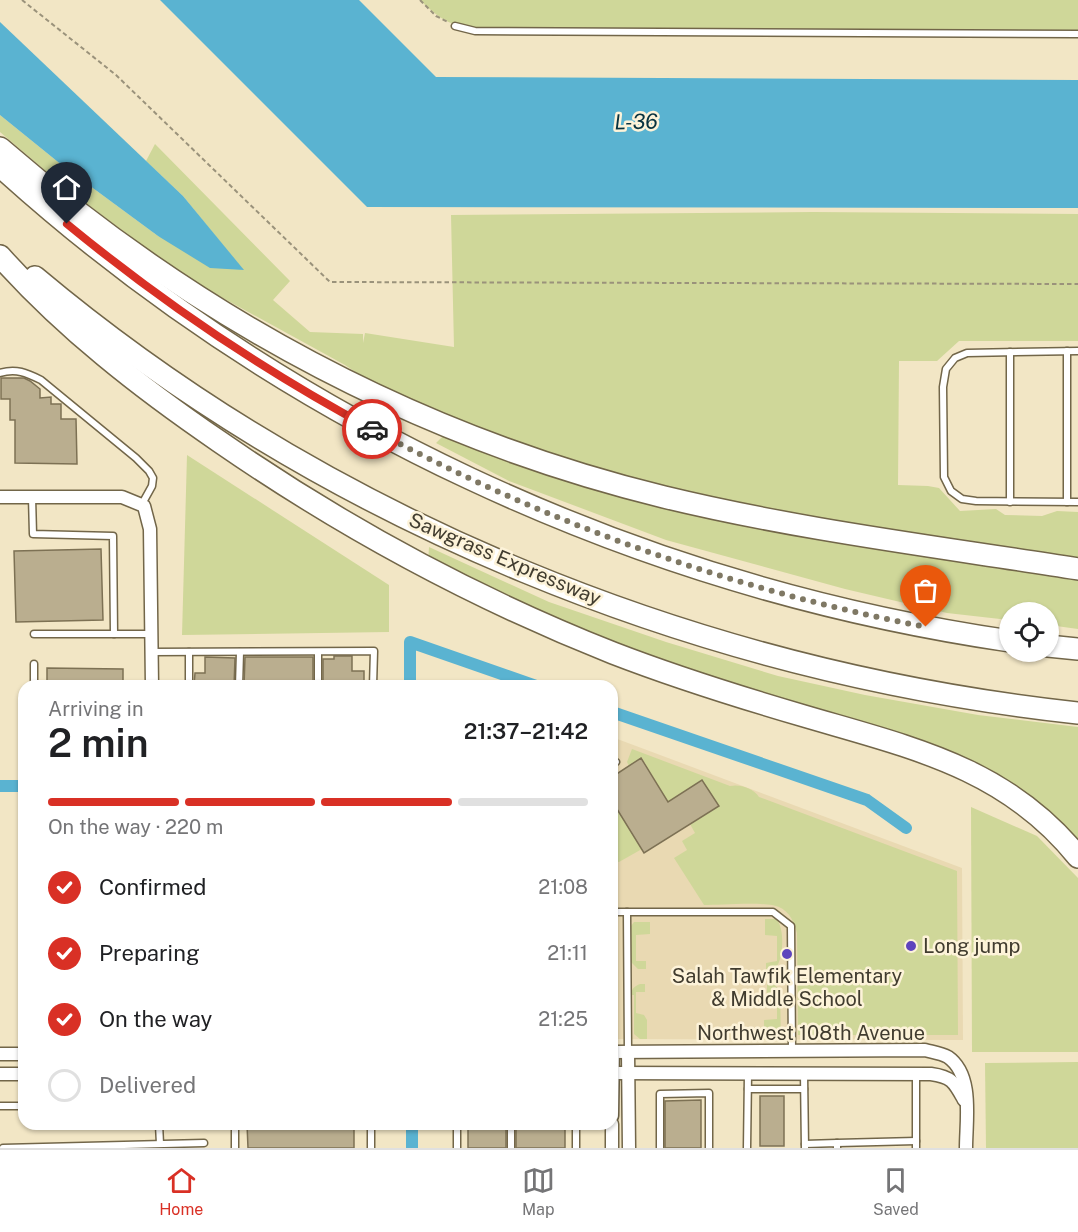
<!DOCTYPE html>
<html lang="en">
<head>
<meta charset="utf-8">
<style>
	:root { --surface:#fff; --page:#f6f6f6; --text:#202124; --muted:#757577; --line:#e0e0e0; --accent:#d93025 }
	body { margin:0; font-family:"Public Sans",sans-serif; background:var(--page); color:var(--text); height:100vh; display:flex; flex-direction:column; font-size:22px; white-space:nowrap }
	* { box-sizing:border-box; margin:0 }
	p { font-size:20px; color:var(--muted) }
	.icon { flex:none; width:33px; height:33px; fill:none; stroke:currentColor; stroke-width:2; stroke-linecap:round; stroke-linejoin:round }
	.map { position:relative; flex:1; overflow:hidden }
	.drawer { position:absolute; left:18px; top:680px; width:600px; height:450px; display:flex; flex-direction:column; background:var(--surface); border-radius:18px; box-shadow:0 2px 4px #0004 }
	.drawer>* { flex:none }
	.buttons { position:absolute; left:999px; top:602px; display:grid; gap:12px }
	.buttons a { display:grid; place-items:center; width:60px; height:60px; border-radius:50%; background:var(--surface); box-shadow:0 2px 4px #0004; font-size:30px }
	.pin { position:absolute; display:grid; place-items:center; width:51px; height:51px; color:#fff; margin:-62px -26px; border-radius:50% 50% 50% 0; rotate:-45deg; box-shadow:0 0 6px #0007 }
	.pin .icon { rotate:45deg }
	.courier { position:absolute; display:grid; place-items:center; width:60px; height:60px; margin:-30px; border:4px solid #d93025; border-radius:50%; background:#fff; color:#222; box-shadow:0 2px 8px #0007 }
	.headline em { font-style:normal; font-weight:600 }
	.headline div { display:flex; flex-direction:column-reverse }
	.headline { display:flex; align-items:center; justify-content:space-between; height:102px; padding:0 30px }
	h1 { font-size:39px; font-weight:600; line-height:45px }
	.bar { display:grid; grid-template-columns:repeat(4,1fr); gap:9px 6px; align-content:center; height:72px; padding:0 30px }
	.bar i { height:8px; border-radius:4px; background:var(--line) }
	.bar .current { background:var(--accent) }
	.bar p { grid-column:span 4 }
	ol { padding:0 30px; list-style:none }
	li { display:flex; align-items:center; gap:18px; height:66px }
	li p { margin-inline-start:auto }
	li .icon { padding:6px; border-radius:50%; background:var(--accent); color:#fff; stroke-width:4 }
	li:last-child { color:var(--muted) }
	li i { width:33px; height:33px; border:3px solid var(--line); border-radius:50% }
	.tab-bar { display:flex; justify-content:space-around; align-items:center; height:84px; border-top:2px solid var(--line); background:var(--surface); font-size:16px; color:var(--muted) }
	.tab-bar a { display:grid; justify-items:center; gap:3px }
	.tab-bar .current { color:var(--accent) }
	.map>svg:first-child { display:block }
	.built { fill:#e9d9b2 }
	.green { fill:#cfd799 }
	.water { fill:#5ab3d1 }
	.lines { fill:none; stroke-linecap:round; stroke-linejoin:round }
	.canal { stroke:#5ab3d1; stroke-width:12 }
	.building { fill:#baae8f; stroke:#7d7154; stroke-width:1.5 }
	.lane-casing { stroke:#726649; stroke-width:9 }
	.street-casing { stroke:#726649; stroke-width:15 }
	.highway-casing { stroke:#726649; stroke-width:24 }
	.path { stroke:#9a927b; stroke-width:2; stroke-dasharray:4.5 3; stroke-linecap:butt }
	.lane { stroke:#fff; stroke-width:6 }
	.street { stroke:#fff; stroke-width:12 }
	.highway { stroke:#fff; stroke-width:21 }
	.done { stroke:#7f7864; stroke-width:6; stroke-dasharray:0 10.8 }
	.route { stroke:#d93025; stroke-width:8 }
	.poi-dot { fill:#5e44bd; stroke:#fdf3d9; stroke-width:2 }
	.labels { text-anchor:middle; stroke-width:5; stroke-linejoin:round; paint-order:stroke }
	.street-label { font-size:20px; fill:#413c2f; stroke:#fdf3d9 }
	.poi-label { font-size:20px; fill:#413c2f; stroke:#fdf3d9; text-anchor:start }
	.water-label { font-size:21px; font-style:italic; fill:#083340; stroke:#fdf3d9 }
</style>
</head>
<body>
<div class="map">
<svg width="1078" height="1148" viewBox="0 0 1078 1148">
	<rect width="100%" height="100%" fill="#f2e6c5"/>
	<polygon class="built" points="612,737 962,868 963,1040 612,1039"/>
	<g class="green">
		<path d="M 420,0 L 1078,0 L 1078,34 L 475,31 C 450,25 438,18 420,0 Z"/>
		<polygon points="0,115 63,166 158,236 243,270 183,196 146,161 155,144 290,281 273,300 310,332 363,334 363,343 365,333 454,347 451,215 813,212 1078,214 1078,341 959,341 937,361 899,361 898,485 928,486 939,488 960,511 996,509 1005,515 1042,516 1057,511 1078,512 1078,562 831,523 605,477 385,392 345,365 181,275 61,184 0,132"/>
		<polygon points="445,434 483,450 1078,579 1078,629 1049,625 1048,612 1010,612 1009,620 947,613 845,589 666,540 509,481 436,443"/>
		<polygon points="187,455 389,585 389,632 182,635"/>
		<polygon points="429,547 549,602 666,642 778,676 865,695 978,715 1078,727 1078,851 1028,803 647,661 428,564"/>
		<path d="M 632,749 L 730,786 C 740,784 753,788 759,797 L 957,871 L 958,1035 L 798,1035 L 797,933 C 794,922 790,912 779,907 C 767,901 719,905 704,905 L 674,858 L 687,850 L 682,841 L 695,833 L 690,824 L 718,806 L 702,780 L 668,802 L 642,758 L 629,766 L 627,762 Z"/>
		<polygon points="612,801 642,849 619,862 612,861"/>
		<polygon points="971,807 1037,836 1078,878 1078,1052 972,1052"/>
		<path d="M 765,919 L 776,919 C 785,927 784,960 775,969 L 769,970 L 766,969 L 766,963 L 777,961 L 777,936 L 765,935 Z"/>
		<polygon points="634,922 650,922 650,934 636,935 636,961 646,961 646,969 638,969 631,962 631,926"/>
		<path d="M 640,984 L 645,984 L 645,992 L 636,992 L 636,1013 L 644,1015 L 647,1020 L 647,1039 L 640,1039 L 634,1034 L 634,995 L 631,995 C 631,989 635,986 640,984 Z"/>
		<polygon points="767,984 774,984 780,991 781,1040 764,1040 764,1020 777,1019 777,993 767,993"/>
		<polygon points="1078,1062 1078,1148 986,1148 985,1063"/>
	</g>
	<g class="water">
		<polygon points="160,0 359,0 436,77 1078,80 1078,208 367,207"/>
		<polygon points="0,22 183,196 244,270 210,268 158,236 63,166 0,115"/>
	</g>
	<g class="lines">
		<g class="canal">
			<polyline points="410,686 410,642 536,686"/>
			<polyline points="612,712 867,800 906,828"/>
			<polyline points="0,786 24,786"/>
			<polyline points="412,1124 412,1148"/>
		</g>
	</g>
	<g class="building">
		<polygon points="1,378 24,378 30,381 40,389 40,398 51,397 51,404 61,404 61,419 76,419 77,464 15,463 15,420 10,420 10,399 1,399"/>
		<polygon points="101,549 103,620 16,622 14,551"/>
		<polygon points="334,656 352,656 352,671 364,671 364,686 323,686 323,659 334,659"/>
		<polygon points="205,657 235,658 234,686 194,686 195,673 205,673"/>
		<polygon points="245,657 313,657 313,686 244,686"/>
		<polygon points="47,668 123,669 123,686 47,686"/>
		<polygon points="641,758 668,802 702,780 719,806 644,853 612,801 612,777"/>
		<rect x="760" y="1096" width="24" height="50"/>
		<polygon points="701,1100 701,1148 665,1148 665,1101"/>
		<polygon points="247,1124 354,1124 354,1148 248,1148"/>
		<rect x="468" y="1124" width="38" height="24"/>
		<rect x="516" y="1124" width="49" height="24"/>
	</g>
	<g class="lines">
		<g class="lane-casing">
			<g id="lane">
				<polyline points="455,26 475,31 1078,34"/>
				<polyline points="1078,351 967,353 955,358 946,369 943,387 944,477 951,491 962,499 976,501 1078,502"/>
				<polyline points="1010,352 1010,502"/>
				<path d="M 0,373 C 16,368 27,373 41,380 L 136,458 L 149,471 L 153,478 L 152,486 L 142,504"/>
				<polyline points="32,497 33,534 113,536 114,634"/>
				<polyline points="1067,502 1067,351"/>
				<polyline points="34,634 151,634"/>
				<polyline points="151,652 374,651 373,686"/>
				<polyline points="318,652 318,686"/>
				<polyline points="34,686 34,664"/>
				<polyline points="189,686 189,652"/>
				<polyline points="239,686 240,652"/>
				<polyline points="612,761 616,762"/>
				<polyline points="612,912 773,912 791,926 792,1051"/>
				<polyline points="613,912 613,1052"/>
				<polyline points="627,912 628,1052"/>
				<polyline points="804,1074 805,1148"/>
				<polyline points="748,1089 804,1089"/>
				<polyline points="0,1106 24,1106"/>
				<polyline points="159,1124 160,1144"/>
				<polyline points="235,1124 235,1148"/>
				<polyline points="371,1124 371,1148"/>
				<polyline points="457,1124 457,1148"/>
				<polyline points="511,1124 511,1148"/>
				<polyline points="837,1143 916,1141"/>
				<polyline points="805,1144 837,1143 837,1148"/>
				<polyline points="3,1148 204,1143"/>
				<polyline points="576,1148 576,1124"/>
				<polyline points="660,1148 660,1094 709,1093 709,1148"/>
				<polyline points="747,1148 748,1074"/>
				<polyline points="916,1148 916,1074"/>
			</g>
		</g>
		<g class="street-casing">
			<g id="street">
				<polyline points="0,497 122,497 144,506 150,529 152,686"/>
				<path d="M 612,1052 L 925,1050 C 932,1052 941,1053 948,1057 C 974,1075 966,1120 966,1148"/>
				<polyline points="628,1052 629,1148"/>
				<polyline points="0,1054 24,1054"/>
				<path d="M 612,1073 L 931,1074 C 952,1077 954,1082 964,1100"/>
				<polyline points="0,1074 24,1074"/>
				<polyline points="612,1116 613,1052"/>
				<polyline points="612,1148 612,1124"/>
			</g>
		</g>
		<g class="highway-casing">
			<g id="highway">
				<path d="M 0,148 C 193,315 415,436 664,497 C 800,530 940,547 1078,569"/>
				<path d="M 0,166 C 281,421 635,586 1010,641"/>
				<path d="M 0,256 C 64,328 141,388 220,442 C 343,527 474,598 613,653 C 675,677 739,697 804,716 C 909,747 1006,767 1078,857"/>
				<path d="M 35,277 C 327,522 700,672 1078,713"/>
				<polyline points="1048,646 1078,649"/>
			</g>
		</g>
		<g class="path">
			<polyline points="22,0 116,75 330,282 1078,284"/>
			<polyline points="420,0 436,16 448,22"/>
		</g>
		<use href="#lane" class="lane"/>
		<use href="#street" class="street"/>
		<use href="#highway" class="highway"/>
	</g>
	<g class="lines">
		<path class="done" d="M 372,429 C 545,523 733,590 926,627"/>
		<path class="route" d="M 67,224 C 162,302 264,371 372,429"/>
	</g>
	<g class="poi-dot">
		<circle cx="911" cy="946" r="6"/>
		<circle cx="787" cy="954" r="6"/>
	</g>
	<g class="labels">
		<g class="street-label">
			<text transform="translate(505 559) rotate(23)" y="7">Sawgrass Expressway</text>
			<text x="811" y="1040">Northwest 108th Avenue</text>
		</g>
		<g class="poi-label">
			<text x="923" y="953">Long jump</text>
			<text x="787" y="983" text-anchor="middle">Salah Tawfik Elementary<tspan x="787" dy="23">&amp; Middle School</tspan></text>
		</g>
		<g class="water-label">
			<text transform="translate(636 122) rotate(-1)" y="7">L-36</text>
		</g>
	</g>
</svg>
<div class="buttons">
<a><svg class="icon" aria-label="locate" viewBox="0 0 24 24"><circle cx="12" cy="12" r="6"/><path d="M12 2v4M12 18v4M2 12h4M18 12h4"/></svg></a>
</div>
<div class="pin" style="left:926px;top:627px;background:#ea580c"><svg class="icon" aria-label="bag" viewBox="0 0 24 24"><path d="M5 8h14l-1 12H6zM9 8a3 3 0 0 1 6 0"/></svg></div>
<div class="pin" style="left:67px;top:224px;background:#1f2937"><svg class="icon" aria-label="home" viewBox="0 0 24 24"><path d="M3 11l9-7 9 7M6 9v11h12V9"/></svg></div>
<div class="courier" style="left:372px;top:429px"><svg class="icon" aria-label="car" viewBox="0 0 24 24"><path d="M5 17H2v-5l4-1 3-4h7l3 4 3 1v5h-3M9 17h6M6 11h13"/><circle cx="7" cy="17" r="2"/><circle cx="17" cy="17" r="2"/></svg></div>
<section class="drawer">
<div class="headline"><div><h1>2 min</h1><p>Arriving in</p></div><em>21:37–21:42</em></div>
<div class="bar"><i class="current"></i><i class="current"></i><i class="current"></i><i></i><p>On the way · 220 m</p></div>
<ol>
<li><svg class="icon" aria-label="check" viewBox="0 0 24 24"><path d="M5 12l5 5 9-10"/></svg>Confirmed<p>21:08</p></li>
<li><svg class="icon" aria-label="check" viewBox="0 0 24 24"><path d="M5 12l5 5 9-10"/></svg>Preparing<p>21:11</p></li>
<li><svg class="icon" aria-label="check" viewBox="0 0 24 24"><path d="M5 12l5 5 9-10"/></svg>On the way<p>21:25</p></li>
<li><i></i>Delivered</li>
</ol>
</section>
</div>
<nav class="tab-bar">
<a class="current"><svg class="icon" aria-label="home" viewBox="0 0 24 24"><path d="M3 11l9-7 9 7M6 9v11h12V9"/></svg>Home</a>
<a><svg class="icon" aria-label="map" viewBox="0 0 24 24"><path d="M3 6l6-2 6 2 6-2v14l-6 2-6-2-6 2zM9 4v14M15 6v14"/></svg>Map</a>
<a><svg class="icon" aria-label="saved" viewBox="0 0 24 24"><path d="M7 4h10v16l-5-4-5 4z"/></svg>Saved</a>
</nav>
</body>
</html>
